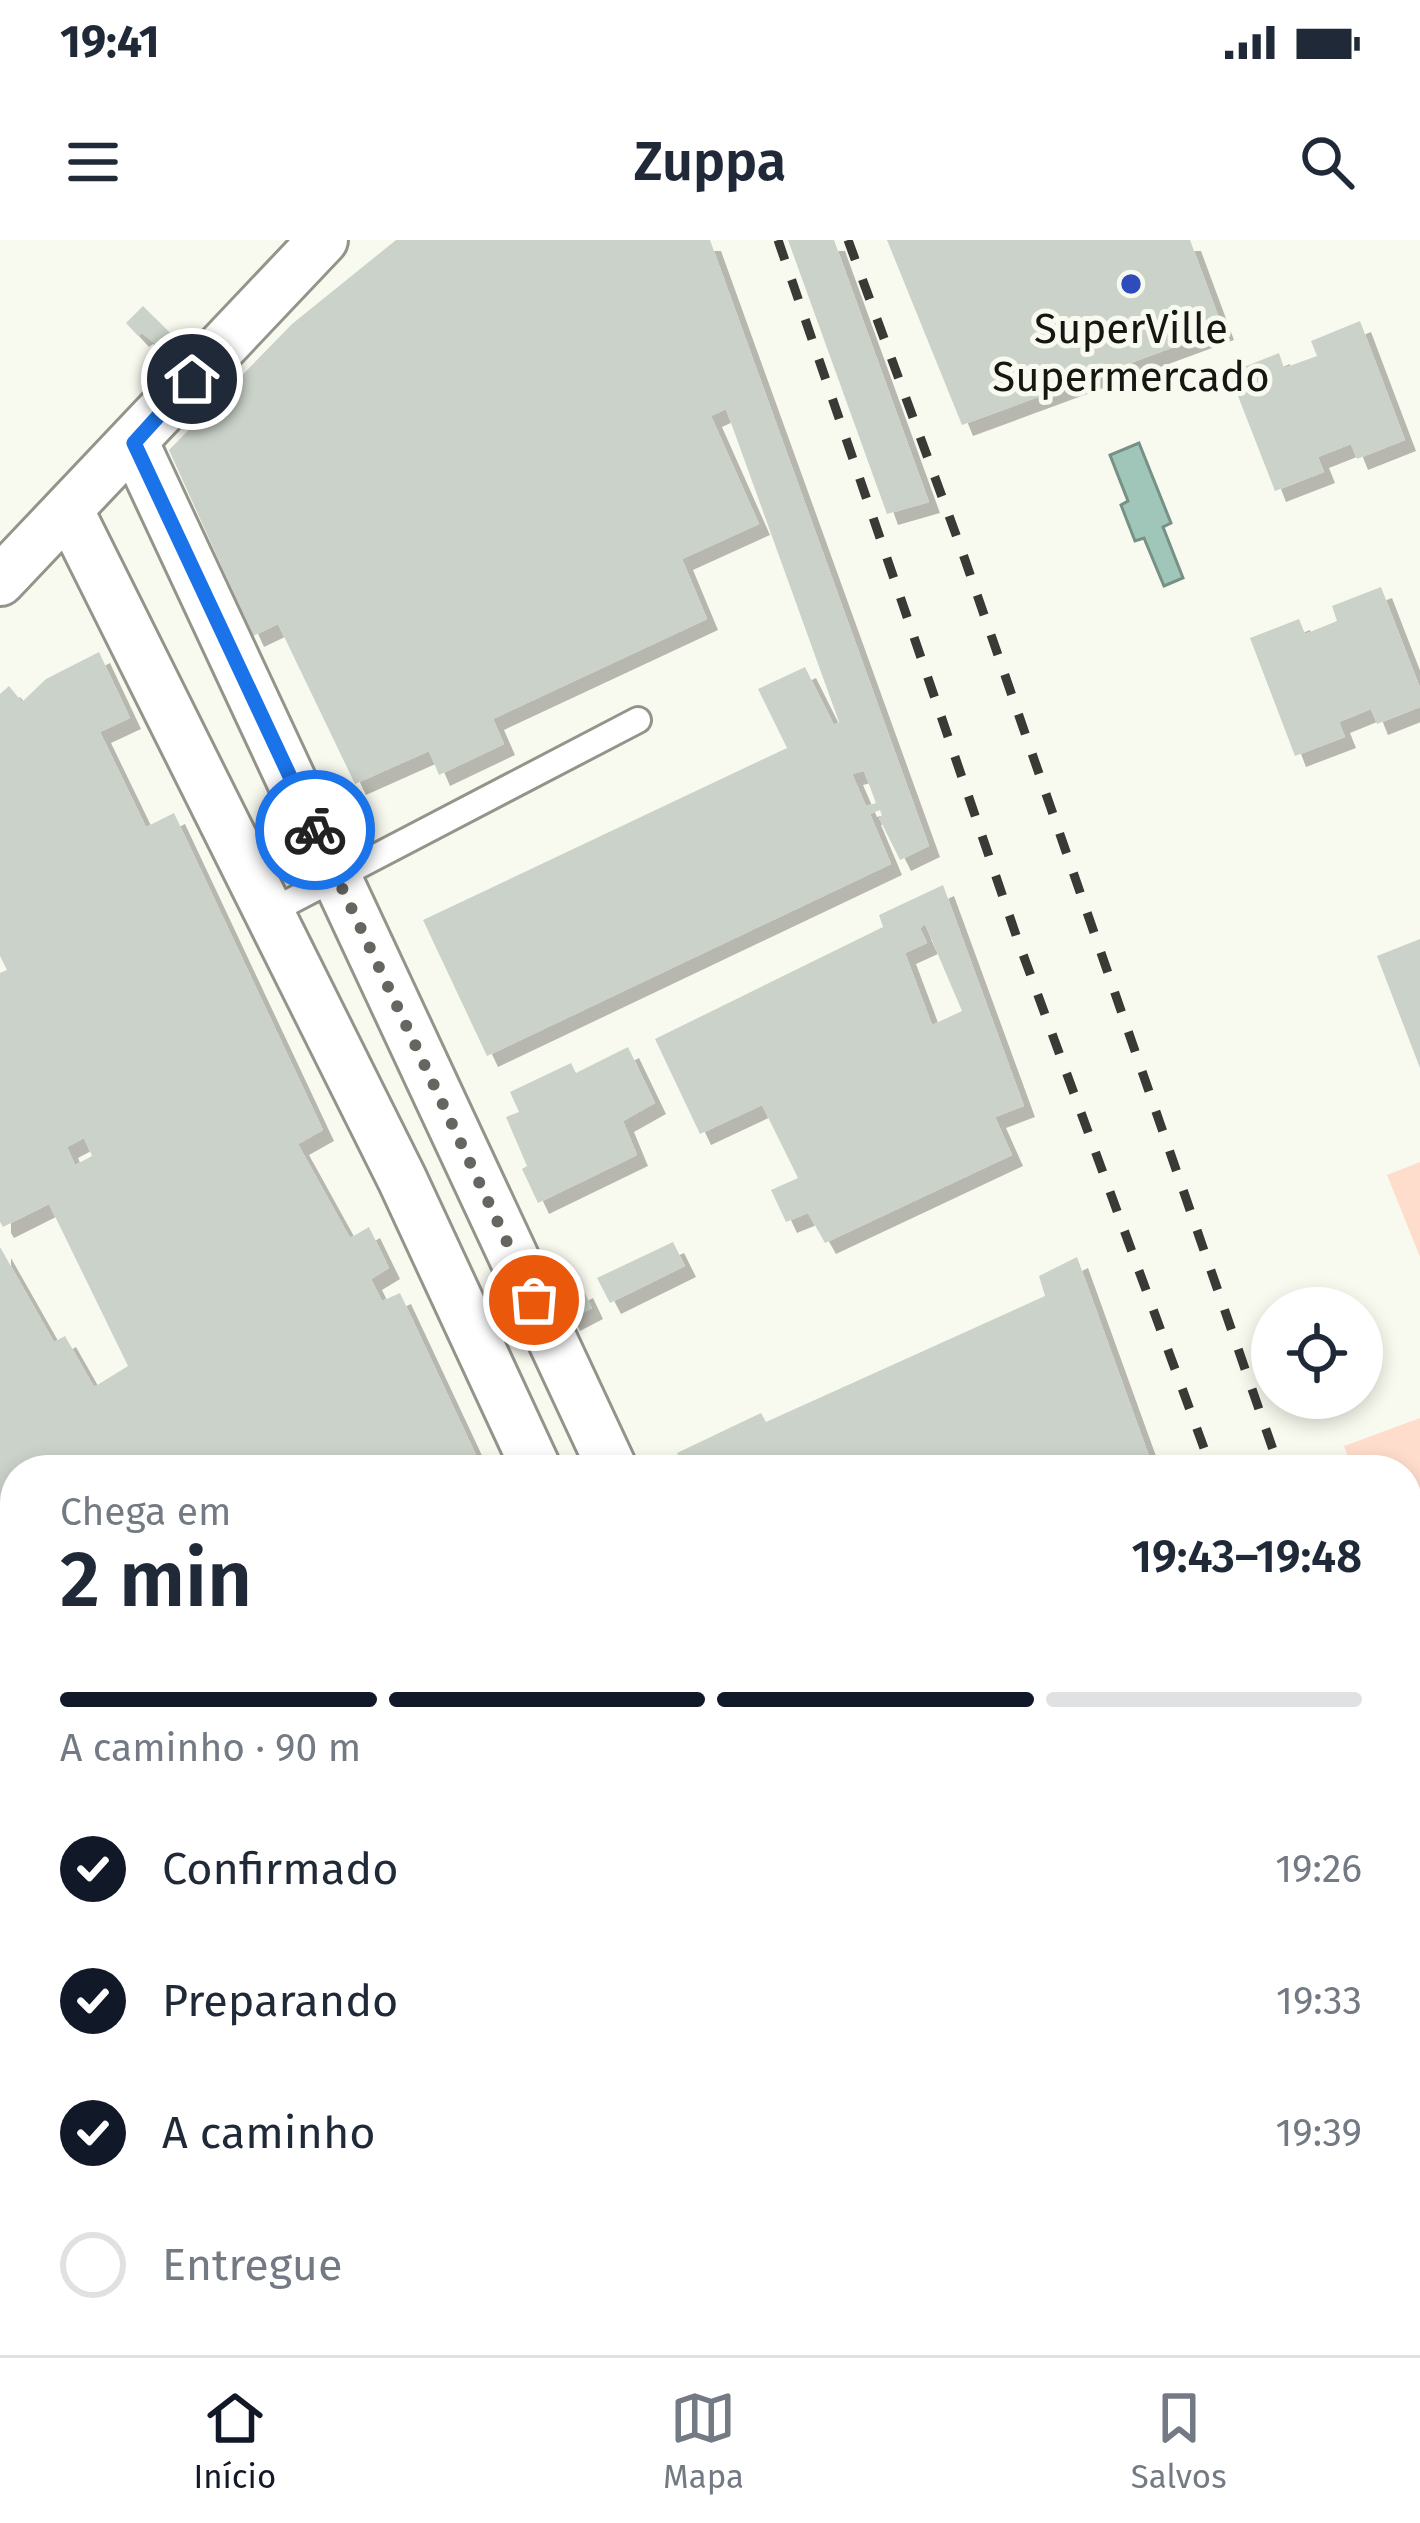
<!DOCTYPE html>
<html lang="pt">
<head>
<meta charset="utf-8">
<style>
	:root { --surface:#fff; --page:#f2f2f3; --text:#1f2937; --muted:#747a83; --line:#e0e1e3; --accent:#111827 }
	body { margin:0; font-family:"Fira Sans",sans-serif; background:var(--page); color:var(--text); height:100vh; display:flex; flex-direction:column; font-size:45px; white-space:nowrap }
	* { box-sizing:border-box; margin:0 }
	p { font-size:39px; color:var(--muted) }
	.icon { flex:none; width:66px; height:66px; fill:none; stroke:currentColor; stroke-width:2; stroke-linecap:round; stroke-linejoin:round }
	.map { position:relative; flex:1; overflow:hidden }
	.side { position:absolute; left:0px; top:1215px; width:1422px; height:900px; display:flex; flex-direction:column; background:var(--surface); border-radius:48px 48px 0 0; box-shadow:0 6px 18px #0003 }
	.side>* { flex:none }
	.tools { position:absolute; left:1251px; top:1047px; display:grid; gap:24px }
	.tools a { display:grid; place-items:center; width:132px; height:132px; border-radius:50%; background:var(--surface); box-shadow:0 6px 18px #0003; font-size:60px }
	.pin { position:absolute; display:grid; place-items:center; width:102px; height:102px; color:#fff; margin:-51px; border:6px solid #fff; border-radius:50%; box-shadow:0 3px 12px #0007 }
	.courier { position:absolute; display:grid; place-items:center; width:120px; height:120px; margin:-60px; border:9px solid #1a73e8; border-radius:50%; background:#fff; color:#222; box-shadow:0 3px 15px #0007 }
	.overview em { font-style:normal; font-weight:600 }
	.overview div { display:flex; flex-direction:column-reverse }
	.overview { display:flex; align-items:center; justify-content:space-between; height:204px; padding:0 60px }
	h1 { font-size:78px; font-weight:600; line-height:90px }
	.bar { display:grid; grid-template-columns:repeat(4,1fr); gap:18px 12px; align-content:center; height:144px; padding:0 60px }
	.bar i { height:15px; border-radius:9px; background:var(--line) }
	.bar .on { background:var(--accent) }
	.bar p { grid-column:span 4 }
	ol { padding:0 60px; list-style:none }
	li { display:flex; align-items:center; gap:36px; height:132px }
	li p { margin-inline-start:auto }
	li .icon { padding:12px; border-radius:50%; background:var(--accent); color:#fff; stroke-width:4 }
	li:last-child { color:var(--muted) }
	li i { width:66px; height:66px; border:6px solid var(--line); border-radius:50% }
	.status { display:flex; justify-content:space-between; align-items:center; height:84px; padding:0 60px; background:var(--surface); direction:ltr }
	.status svg { height:33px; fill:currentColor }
	header { display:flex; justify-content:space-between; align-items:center; height:156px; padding:0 60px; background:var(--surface); font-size:54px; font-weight:600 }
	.dock { display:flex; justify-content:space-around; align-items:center; height:168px; border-top:3px solid var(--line); background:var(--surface); font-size:33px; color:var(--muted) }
	.dock a { display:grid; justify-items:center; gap:6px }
	.dock .on { color:var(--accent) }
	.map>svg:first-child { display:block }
	.green { fill:#feddcd }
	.water { fill:#a0c6b9; stroke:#779187; stroke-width:3 }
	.building { fill:#cad2c9; fill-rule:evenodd; filter:url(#shadow) }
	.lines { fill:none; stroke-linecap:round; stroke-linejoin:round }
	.service-casing { stroke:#94948b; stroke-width:30 }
	.minor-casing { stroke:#94948b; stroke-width:54 }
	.trunk-casing { stroke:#dadad9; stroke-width:72 }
	.service { stroke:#fff; stroke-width:24 }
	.minor { stroke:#fff; stroke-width:48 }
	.trunk { stroke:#d7b47a; stroke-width:66 }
	.rail { stroke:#393935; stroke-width:9; stroke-dasharray:21 21; stroke-linecap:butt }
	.done { stroke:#656660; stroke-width:12; stroke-dasharray:0 21.6 }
	.route { stroke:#1a73e8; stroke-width:15 }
	.poi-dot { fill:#2e4cbc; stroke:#f9faef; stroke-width:4.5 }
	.labels { text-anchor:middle; stroke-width:10; stroke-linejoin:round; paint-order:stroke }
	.poi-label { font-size:42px; fill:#161613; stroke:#f9faef }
</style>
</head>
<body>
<div class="status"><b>19:41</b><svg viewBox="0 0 49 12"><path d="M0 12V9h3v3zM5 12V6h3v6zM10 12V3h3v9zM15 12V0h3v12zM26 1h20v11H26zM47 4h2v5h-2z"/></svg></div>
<header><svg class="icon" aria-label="menu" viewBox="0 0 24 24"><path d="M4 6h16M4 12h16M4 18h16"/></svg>Zuppa<svg class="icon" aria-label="search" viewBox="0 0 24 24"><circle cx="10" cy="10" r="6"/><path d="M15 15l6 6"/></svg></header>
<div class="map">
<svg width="1420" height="2115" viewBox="0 0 1420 2115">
	<defs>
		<filter id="shadow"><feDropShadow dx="11" dy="11" stdDeviation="0" flood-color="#0004"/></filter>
	</defs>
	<rect width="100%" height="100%" fill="#f9faef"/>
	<g class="green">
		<polygon points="1420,922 1420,1017 1387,935"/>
		<polygon points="1420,1178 1420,1371 1407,1376 1407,1230 1353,1230 1344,1206"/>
	</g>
	<polygon class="water" points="1139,203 1171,283 1163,287 1183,338 1164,346 1144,298 1135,301 1121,265 1128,261 1110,215"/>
	<g class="building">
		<path d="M 396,0 L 710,0 L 929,606 L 900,620 L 879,578 L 882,576 L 880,570 L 870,574 L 891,624 L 487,816 L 423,680 L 787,508 L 758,449 L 805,427 L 834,485 L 839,482 L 726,169 L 711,176 L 759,284 L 682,319 L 707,379 L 493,479 L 504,504 L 439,535 L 429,511 L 355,544 L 278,384 L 253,396 L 169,210 L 292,84 ZM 864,531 L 876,563 L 866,566 L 852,534 Z"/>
		<polygon points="788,0 834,0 929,262 887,274"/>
		<polygon points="887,0 1190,0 1223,89 962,185"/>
		<polygon points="143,66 171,94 159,107 142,93 138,96 126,83"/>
		<polygon points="1360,81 1405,200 1357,219 1351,204 1318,217 1324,232 1275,251 1229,133 1279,113 1284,128 1317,116 1311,101"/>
		<polygon points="1381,347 1420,448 1420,467 1377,484 1371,469 1339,482 1345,497 1295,516 1250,398 1299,379 1305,394 1337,381 1332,366"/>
		<path d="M 99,412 L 130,478 L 100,492 L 146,587 L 174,573 L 323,890 L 298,904 L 350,998 L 369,987 L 389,1028 L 371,1039 L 382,1061 L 400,1053 L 483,1230 L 15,1230 L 15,1518 L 0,1512 L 0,1007 L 54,1102 L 65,1096 L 94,1147 L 128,1126 L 49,964 L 3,987 L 0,982 L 0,733 L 7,730 L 0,716 L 0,454 L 9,446 L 22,462 L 46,439 ZM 84,898 L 92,916 L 75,925 L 67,907 Z"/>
		<polygon points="357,575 367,602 350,610 338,584"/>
		<path d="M 943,645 L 1024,866 L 995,877 L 1012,915 L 825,1003 L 808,973 L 786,982 L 771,950 L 798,938 L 762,865 L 700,894 L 655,799 L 883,687 L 879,675 ZM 925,684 L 962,771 L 932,785 L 905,713 L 927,703 L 920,688 Z"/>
		<polygon points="1420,699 1420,828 1377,716"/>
		<polygon points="628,807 655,863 623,881 637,915 538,963 522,929 527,926 506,877 519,872 510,852 571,823 576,833"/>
		<polygon points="673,1002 685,1026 610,1063 597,1038"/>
		<polygon points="1077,1017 1154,1230 685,1230 677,1213 761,1173 766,1182 1045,1056 1039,1036"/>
		<polygon points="582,1047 592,1068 569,1080 559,1059"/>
		<polygon points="0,1893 15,1900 15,2100 513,2100 559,2115 0,2115"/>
	</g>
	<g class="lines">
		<g class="service-casing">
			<g id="service">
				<polyline points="268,673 638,480"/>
				<polyline points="1407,2004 1420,2006"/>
			</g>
		</g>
		<g class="minor-casing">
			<g id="minor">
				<polyline points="134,203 613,1230"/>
				<polyline points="69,271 402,939 537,1230"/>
				<polyline points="0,341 323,0"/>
				<polyline points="0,1571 15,1577"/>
				<polyline points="0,1819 15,1825"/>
				<polyline points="761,2100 815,2115"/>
				<polyline points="897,2100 901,2115"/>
				<polyline points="990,2100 994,2115"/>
			</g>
		</g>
		<g class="trunk-casing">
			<g id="trunk">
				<polyline points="0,1669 15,1676"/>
				<polyline points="0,1729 15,1736"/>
				<polyline points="1407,2065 1420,2065"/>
				<polyline points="1152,2100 1280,2115"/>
			</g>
		</g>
		<use href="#service" class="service"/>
		<use href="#minor" class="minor"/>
		<use href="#trunk" class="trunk"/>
		<g class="rail">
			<polyline points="778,0 1017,698 1212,1230"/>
			<polyline points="848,0 963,314 1280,1230"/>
			<polyline points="1407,1572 1420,1607"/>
			<polyline points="1407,1762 1420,1798"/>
		</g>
	</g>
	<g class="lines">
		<polyline class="done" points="315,590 534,1060"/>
		<polyline class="route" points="192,139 134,203 315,590"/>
	</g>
	<circle class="poi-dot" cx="1131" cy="44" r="12"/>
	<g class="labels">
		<g class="poi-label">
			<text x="1131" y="103">SuperVille<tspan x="1131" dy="48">Supermercado</tspan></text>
		</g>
	</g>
</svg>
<div class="tools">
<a><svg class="icon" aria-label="locate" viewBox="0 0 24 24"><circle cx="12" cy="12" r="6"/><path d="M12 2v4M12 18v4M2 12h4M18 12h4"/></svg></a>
</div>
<div class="pin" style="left:534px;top:1060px;background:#ea580c"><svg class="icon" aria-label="bag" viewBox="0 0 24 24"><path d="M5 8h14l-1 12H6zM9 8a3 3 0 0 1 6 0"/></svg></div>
<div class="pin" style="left:192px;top:139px;background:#1f2937"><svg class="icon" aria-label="home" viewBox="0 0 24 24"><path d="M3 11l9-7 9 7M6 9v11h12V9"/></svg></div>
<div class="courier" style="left:315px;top:590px"><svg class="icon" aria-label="bike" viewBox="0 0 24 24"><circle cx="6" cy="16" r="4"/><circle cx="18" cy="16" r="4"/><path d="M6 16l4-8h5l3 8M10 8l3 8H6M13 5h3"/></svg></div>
<section class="side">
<div class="overview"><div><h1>2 min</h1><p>Chega em</p></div><em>19:43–19:48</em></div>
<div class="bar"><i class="on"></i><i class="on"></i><i class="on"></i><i></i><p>A caminho · 90 m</p></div>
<ol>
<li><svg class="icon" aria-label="check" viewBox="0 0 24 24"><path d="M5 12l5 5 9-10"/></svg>Confirmado<p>19:26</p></li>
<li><svg class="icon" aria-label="check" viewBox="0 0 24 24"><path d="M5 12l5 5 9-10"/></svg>Preparando<p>19:33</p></li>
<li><svg class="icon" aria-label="check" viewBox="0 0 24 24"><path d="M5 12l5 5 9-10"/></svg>A caminho<p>19:39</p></li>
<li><i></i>Entregue</li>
</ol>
</section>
</div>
<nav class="dock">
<a class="on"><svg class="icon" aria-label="home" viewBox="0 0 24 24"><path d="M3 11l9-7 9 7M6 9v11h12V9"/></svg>Início</a>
<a><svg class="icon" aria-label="map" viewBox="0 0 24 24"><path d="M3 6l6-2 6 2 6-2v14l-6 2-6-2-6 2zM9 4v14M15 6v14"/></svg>Mapa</a>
<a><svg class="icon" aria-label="saved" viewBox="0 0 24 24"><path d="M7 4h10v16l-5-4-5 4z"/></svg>Salvos</a>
</nav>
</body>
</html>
